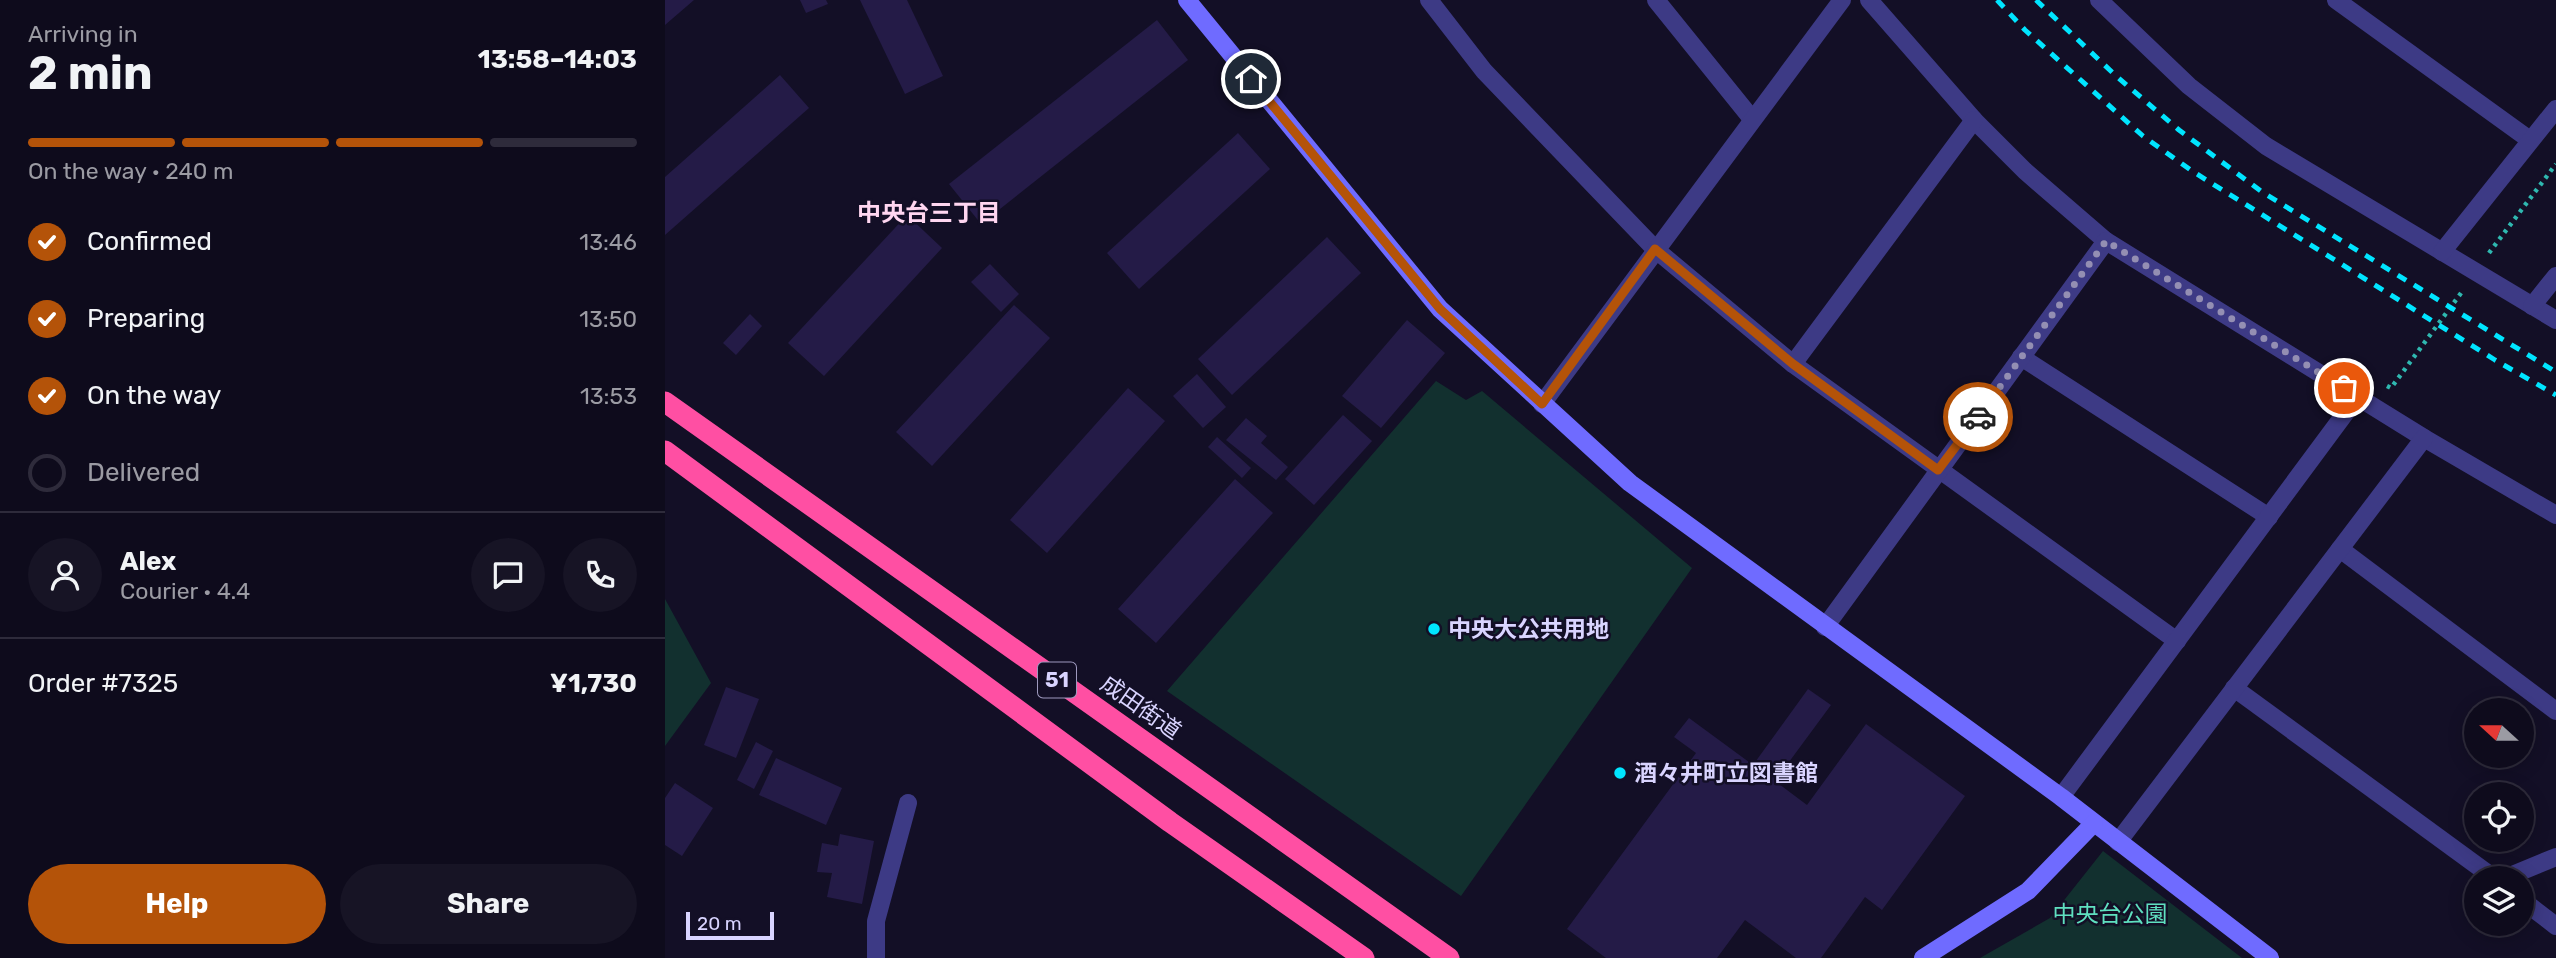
<!DOCTYPE html>
<html lang="en">
<head>
<meta charset="utf-8">
<style>
	:root { --surface:#0e0b1c; --page:#171425; --text:#f1f3f6; --muted:#9b9ba3; --line:#2e2b3b; --accent:#b45309 }
	body { margin:0; font-family:Rubik,"Noto Sans JP",sans-serif; background:var(--page); color:var(--text); height:100vh; display:flex; flex-direction:column; font-size:26px; white-space:nowrap }
	* { box-sizing:border-box; margin:0 }
	p { font-size:23px; color:var(--muted) }
	.icon { flex:none; width:38px; height:38px; fill:none; stroke:currentColor; stroke-width:2; stroke-linecap:round; stroke-linejoin:round }
	.map { position:relative; flex:1; overflow:hidden }
	.side { display:flex; flex-direction:column; background:var(--surface); width:665px }
	.side>* { flex:none }
	.needle { width:46px; rotate:291deg }
	.tools { position:absolute; left:1799px; top:698px; display:grid; gap:14px }
	.tools a { display:grid; place-items:center; width:70px; height:70px; border-radius:50%; background:var(--surface); box-shadow:0 4px 18px #0003,0 0 0 2px var(--line); font-size:35px }
	.scale { position:absolute; left:21px; bottom:18px; width:88px; box-sizing:border-box; padding-left:7px; border:4px solid #d9d4ff; border-top:0; font-size:19px; line-height:24px; white-space:nowrap; color:#d9d4ff; -webkit-text-stroke:5px #130f26; paint-order:stroke }
	.pin { position:absolute; display:grid; place-items:center; width:60px; height:60px; color:#fff; margin:-30px; border:4px solid #fff; border-radius:50%; box-shadow:0 2px 7px #0007 }
	.courier { position:absolute; display:grid; place-items:center; width:70px; height:70px; margin:-35px; border:5px solid #b45309; border-radius:50%; background:#fff; color:#222; box-shadow:0 2px 9px #0007 }
	.head em { font-style:normal; font-weight:700 }
	.head div { display:flex; flex-direction:column-reverse }
	.head { display:flex; align-items:center; justify-content:space-between; height:119px; padding:0 28px }
	h1 { font-size:46px; font-weight:700; line-height:52px }
	.bar { display:grid; grid-template-columns:repeat(4,1fr); gap:10px 7px; align-content:center; height:84px; padding:0 28px }
	.bar i { height:9px; border-radius:5px; background:var(--line) }
	.bar .current { background:var(--accent) }
	.bar p { grid-column:span 4 }
	.line { display:flex; align-items:center; gap:18px; padding:0 28px; border-top:2px solid var(--line) }
	.line div { flex:1 }
	.round { display:grid; place-items:center; flex:none; width:74px; height:74px; border-radius:37px; background:var(--page) }
	ol { padding:0 28px; list-style:none }
	li { display:flex; align-items:center; gap:21px; height:77px }
	li p { margin-inline-start:auto }
	li .icon { padding:7px; border-radius:50%; background:var(--accent); color:#fff; stroke-width:4 }
	li:last-child { color:var(--muted) }
	li i { width:38px; height:38px; border:4px solid var(--line); border-radius:50% }
	.primary-button { display:flex; gap:14px; margin-top:auto; padding:14px 28px }
	.primary-button a { flex:1; height:80px; border-radius:42px; background:var(--accent); color:#fff; font-size:28px; font-weight:700; line-height:80px; text-align:center }
	.primary-button a+a { background:var(--page); color:var(--text) }
	main { display:flex; flex:1; min-height:0 }
	.map>svg:first-child { display:block }
	.green { fill:#12302f }
	.building { fill:#241b47 }
	.lines { fill:none; stroke-linecap:round; stroke-linejoin:round }
	.path { stroke:#2fb8b0; stroke-width:4.5; stroke-dasharray:3.5 5; stroke-linecap:butt }
	.street { stroke:#3d3a85; stroke-width:18 }
	.secondary { stroke:#6f6bff; stroke-width:18 }
	.highway { stroke:#ff4fa3; stroke-width:21 }
	.rail { stroke:#00e5ff; stroke-width:5; stroke-dasharray:10 9; stroke-linecap:butt }
	.done { stroke:#948fb3; stroke-width:7; stroke-dasharray:0 12.6 }
	.route { stroke:#b45309; stroke-width:9 }
	.poi-dot { fill:#00e5ff; stroke:#130f26; stroke-width:2.5 }
	.labels { text-anchor:middle; stroke-width:5; stroke-linejoin:round; paint-order:stroke }
	.shield { fill:#130f26; stroke:#9e99be; stroke-width:2 }
	.shield-label { font-size:21px; font-weight:bold; fill:#d9d4ff }
	.poi-label { font-size:23px; font-weight:bold; fill:#d9d4ff; stroke:#130f26; text-anchor:start }
	.street-label { font-size:23px; fill:#d9d4ff; stroke:#130f26 }
	.park-label { font-size:23px; fill:#5fe0c0; stroke:#130f26 }
	.neighbourhood-label { font-size:24px; font-weight:bold; fill:#ffd6f0; stroke:#130f26 }
</style>
</head>
<body>
<main>
<section class="side">
<div class="head"><div><h1>2 min</h1><p>Arriving in</p></div><em>13:58–14:03</em></div>
<div class="bar"><i class="current"></i><i class="current"></i><i class="current"></i><i></i><p>On the way · 240 m</p></div>
<ol>
<li><svg class="icon" aria-label="check" viewBox="0 0 24 24"><path d="M5 12l5 5 9-10"/></svg>Confirmed<p>13:46</p></li>
<li><svg class="icon" aria-label="check" viewBox="0 0 24 24"><path d="M5 12l5 5 9-10"/></svg>Preparing<p>13:50</p></li>
<li><svg class="icon" aria-label="check" viewBox="0 0 24 24"><path d="M5 12l5 5 9-10"/></svg>On the way<p>13:53</p></li>
<li><i></i>Delivered</li>
</ol>
<div class="line" style="height:126px"><a class="round"><svg class="icon" aria-label="person" viewBox="0 0 24 24"><circle cx="12" cy="8" r="4"/><path d="M4 21q1-7 8-7t8 7"/></svg></a><div><b>Alex</b><p>Courier · 4.4</p></div><a class="round"><svg class="icon" aria-label="chat" viewBox="0 0 24 24"><path d="M4 5h16v11H9l-5 4z"/></svg></a><a class="round"><svg class="icon" aria-label="phone" viewBox="0 0 24 24"><path d="M5 4h4l2 5-3 2q2 4 5 5l2-3 5 2v4C11 20 4 13 5 4z"/></svg></a></div>
<div class="line" style="height:91px"><div>Order #7325</div><b>¥1,730</b></div>
<div class="primary-button"><a>Help</a><a>Share</a></div>
</section>
<div class="map">
<svg width="1891" height="958" viewBox="0 0 1891 958">
	<rect width="100%" height="100%" fill="#130f26"/>
	<g class="green">
		<polygon points="771,381 801,400 817,391 1027,568 796,896 502,691"/>
		<polygon points="0,599 46,683 0,746"/>
		<polygon points="1438,851 1577,958 1315,958 1385,918"/>
	</g>
	<g class="building">
		<polygon points="0,0 29,0 0,25"/>
		<polygon points="135,0 161,0 163,4 141,13"/>
		<polygon points="195,0 242,0 278,76 240,94"/>
		<polygon points="492,20 523,60 316,224 284,184"/>
		<polygon points="115,75 144,108 0,235 0,177"/>
		<polygon points="573,133 605,169 474,289 442,253"/>
		<polygon points="242,215 277,248 159,376 123,343"/>
		<polygon points="662,237 696,273 567,395 533,359"/>
		<polygon points="325,264 354,294 336,312 306,282"/>
		<polygon points="349,305 385,338 267,466 231,432"/>
		<polygon points="85,314 97,326 71,355 58,343"/>
		<polygon points="742,320 780,353 716,428 677,396"/>
		<polygon points="532,374 561,407 538,428 508,396"/>
		<polygon points="463,388 500,421 382,553 345,520"/>
		<polygon points="678,415 707,441 649,505 620,479"/>
		<polygon points="581,418 602,436 596,443 623,467 611,480 561,440"/>
		<polygon points="552,437 586,468 577,478 543,447"/>
		<polygon points="570,479 608,513 491,643 453,609"/>
		<polygon points="61,687 94,699 71,758 39,745"/>
		<polygon points="1143,689 1166,705 1110,781 1142,805 1201,724 1300,796 1217,910 1200,897 1156,958 1131,958 1080,920 1052,958 941,958 902,929 1031,753 1009,737 1024,718 1088,765"/>
		<polygon points="91,742 108,751 89,789 72,780"/>
		<polygon points="111,758 177,788 161,825 94,795"/>
		<polygon points="10,783 48,808 17,856 0,845 0,798"/>
		<polygon points="175,834 209,841 197,904 162,897 167,873 152,872 157,843 173,846"/>
	</g>
	<g class="lines">
		<g class="path">
			<polyline points="1824,253 1891,164"/>
			<polyline points="1722,386 1726,388 1799,289"/>
		</g>
		<g class="street">
			<polyline points="764,0 819,71 990,249 1128,364 1512,641"/>
			<polyline points="991,0 1087,119"/>
			<polyline points="1204,0 1309,120 1360,171 1441,241 1759,438 1891,515"/>
			<polyline points="1434,0 1524,86 1601,146 1891,320"/>
			<polyline points="1671,0 1865,140"/>
			<polyline points="1777,252 1891,109"/>
			<polyline points="1867,306 1891,276"/>
			<polyline points="1356,357 1604,517"/>
			<polyline points="1128,364 1309,120"/>
			<polyline points="877,404 1177,0"/>
			<polyline points="1675,549 1891,711"/>
			<polyline points="1160,627 1441,241"/>
			<polyline points="1569,688 1829,878"/>
			<polyline points="1396,797 1693,396"/>
			<polyline points="1453,842 1759,438"/>
			<polyline points="1840,878 1891,857"/>
			<polyline points="1857,900 1891,926"/>
			<polyline points="211,958 211,921 243,803"/>
		</g>
		<g class="secondary">
			<polyline points="522,0 775,309 965,483 1396,797 1605,958"/>
			<polyline points="1258,958 1363,891 1429,823"/>
		</g>
		<g class="highway">
			<polyline points="0,402 784,958"/>
			<polyline points="0,451 505,822 699,958"/>
		</g>
		<g class="rail">
			<polyline points="1332,0 1360,30 1478,136 1527,171 1830,360 1891,395"/>
			<polyline points="1371,0 1450,75 1514,130 1597,192 1891,372"/>
		</g>
	</g>
	<g class="lines">
		<polyline class="done" points="1313,417 1441,241 1679,388"/>
		<polyline class="route" points="586,79 775,309 877,404 990,249 1128,364 1273,470 1313,417"/>
	</g>
	<g class="poi-dot">
		<circle cx="769" cy="629" r="7"/>
		<circle cx="955" cy="773" r="7"/>
	</g>
	<g class="labels">
		<rect class="shield" x="373" y="662.5" width="38" height="35" rx="5"/>
		<g class="shield-label">
			<text x="392" y="687">51</text>
		</g>
		<g class="poi-label">
			<text x="783" y="637">中央大公共用地</text>
			<text x="969" y="781">酒々井町立図書館</text>
		</g>
		<g class="street-label">
			<text transform="translate(476 707) rotate(35)" y="8">成田街道</text>
		</g>
		<g class="park-label">
			<text x="1445" y="922">中央台公園</text>
		</g>
		<g class="neighbourhood-label">
			<text x="264" y="221">中央台三丁目</text>
		</g>
	</g>
</svg>
<div class="tools">
<a><svg class="needle" viewBox="-14 -14 28 28"><path d="M0-13l5 13h-10z" fill="#e53935"/><path d="M0 13l5-13h-10z" fill="#9b9ba3"/></svg></a>
<a><svg class="icon" aria-label="locate" viewBox="0 0 24 24"><circle cx="12" cy="12" r="6"/><path d="M12 2v4M12 18v4M2 12h4M18 12h4"/></svg></a>
<a><svg class="icon" aria-label="layers" viewBox="0 0 24 24"><path d="M12 4l9 5-9 5-9-5zM3 14l9 5 9-5"/></svg></a>
</div>
<div class="scale">20 m</div>
<div class="pin" style="left:1679px;top:388px;background:#ea580c"><svg class="icon" aria-label="bag" viewBox="0 0 24 24"><path d="M5 8h14l-1 12H6zM9 8a3 3 0 0 1 6 0"/></svg></div>
<div class="pin" style="left:586px;top:79px;background:#1f2937"><svg class="icon" aria-label="home" viewBox="0 0 24 24"><path d="M3 11l9-7 9 7M6 9v11h12V9"/></svg></div>
<div class="courier" style="left:1313px;top:417px"><svg class="icon" aria-label="car" viewBox="0 0 24 24"><path d="M5 17H2v-5l4-1 3-4h7l3 4 3 1v5h-3M9 17h6M6 11h13"/><circle cx="7" cy="17" r="2"/><circle cx="17" cy="17" r="2"/></svg></div>
</div>
</main>
</body>
</html>
